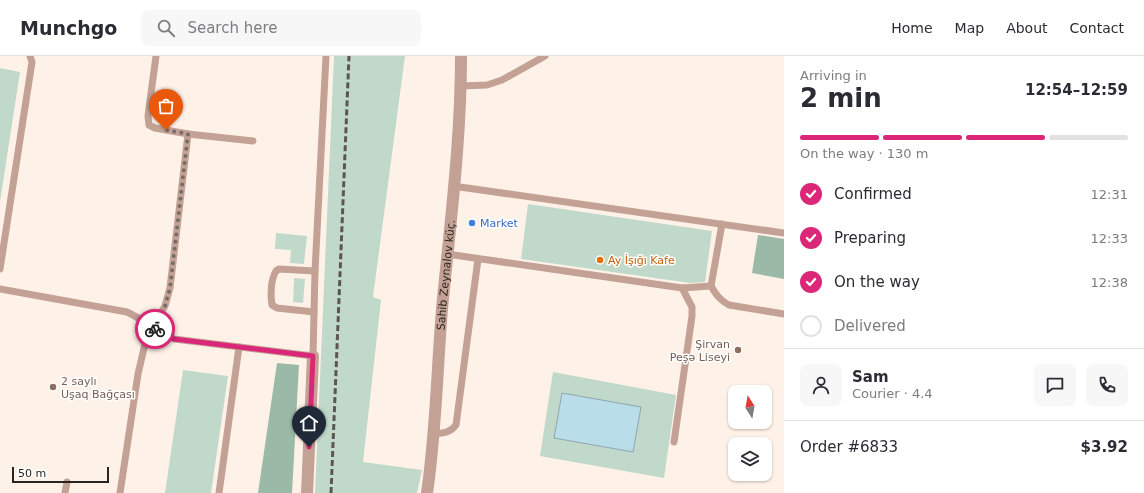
<!DOCTYPE html>
<html lang="en">
<head>
<meta charset="utf-8">
<style>
	:root { --surface:#fff; --page:#f7f7f7; --text:#2b2b33; --muted:#7c7c81; --line:#e1e1e2; --accent:#db2777 }
	body { margin:0; font-family:"DejaVu Sans",sans-serif; background:var(--page); color:var(--text); height:100vh; display:flex; flex-direction:column; font-size:15px; white-space:nowrap }
	* { box-sizing:border-box; margin:0 }
	p { font-size:13px; color:var(--muted) }
	.icon { flex:none; width:22px; height:22px; fill:none; stroke:currentColor; stroke-width:2; stroke-linecap:round; stroke-linejoin:round }
	.map { position:relative; flex:1; overflow:hidden }
	.sheet { display:flex; flex-direction:column; background:var(--surface); width:360px }
	.sheet>* { flex:none }
	.needle { width:26px; rotate:349deg }
	.controls { position:absolute; left:728px; top:329px; display:grid; gap:8px }
	.controls a { display:grid; place-items:center; width:44px; height:44px; border-radius:8px; background:var(--surface); box-shadow:0 1px 3px #0004; font-size:20px }
	.scale { position:absolute; left:12px; bottom:10px; width:97px; box-sizing:border-box; padding-left:4px; border:2px solid #2a2420; border-top:0; font-size:11px; line-height:14px; white-space:nowrap; color:#2a2420; -webkit-text-stroke:3px #fff; paint-order:stroke }
	.pin { position:absolute; display:grid; place-items:center; width:34px; height:34px; color:#fff; margin:-41px -17px; border-radius:50% 50% 50% 0; rotate:-45deg; box-shadow:0 0 4px #0007 }
	.pin .icon { rotate:45deg }
	.courier { position:absolute; display:grid; place-items:center; width:40px; height:40px; margin:-20px; border:3px solid #db2777; border-radius:50%; background:#fff; color:#222; box-shadow:0 1px 5px #0007 }
	.headline em { font-style:normal; font-weight:700 }
	.headline div { display:flex; flex-direction:column-reverse }
	.headline { display:flex; align-items:center; justify-content:space-between; height:68px; padding:0 16px }
	h1 { font-size:26px; font-weight:700; line-height:30px }
	.bar { display:grid; grid-template-columns:repeat(4,1fr); gap:6px 4px; align-content:center; height:48px; padding:0 16px }
	.bar i { height:5px; border-radius:3px; background:var(--line) }
	.bar .on { background:var(--accent) }
	.bar p { grid-column:span 4 }
	.line { display:flex; align-items:center; gap:10px; padding:0 16px; border-top:1px solid var(--line) }
	.line div { flex:1 }
	.round { display:grid; place-items:center; flex:none; width:42px; height:42px; border-radius:8px; background:var(--page) }
	ol { padding:0 16px; list-style:none }
	li { display:flex; align-items:center; gap:12px; height:44px }
	li p { margin-inline-start:auto }
	li .icon { padding:4px; border-radius:50%; background:var(--accent); color:#fff; stroke-width:4 }
	li:last-child { color:var(--muted) }
	li i { width:22px; height:22px; border:2px solid var(--line); border-radius:50% }
	header { display:flex; align-items:center; gap:24px; box-sizing:border-box; height:56px; padding:0 20px; background:var(--surface); border-bottom:1px solid var(--line) }
	header strong { font-size:19px }
	nav { display:flex; gap:22px; margin-inline-start:auto; font-size:14px }
	.search { width:280px; height:36px; background:var(--page); display:flex; align-items:center; gap:10px; box-sizing:border-box; padding:0 14px; border-radius:8px; color:var(--muted); font-size:15px }
	main { display:flex; flex:1; min-height:0 }
	.map>svg:first-child { display:block }
	.green { fill:#c1d9ca }
	.forest { fill:#9bb9a7 }
	.water { fill:#badee9; stroke:#8fa6ad }
	.lines { fill:none; stroke-linecap:round; stroke-linejoin:round }
	.lane { stroke:#c4a195; stroke-width:7 }
	.street { stroke:#c4a195; stroke-width:12 }
	.rail { stroke:#5d5550; stroke-width:3; stroke-dasharray:6 3; stroke-linecap:butt }
	.done { stroke:#746c66; stroke-width:4; stroke-dasharray:0 7.2 }
	.route { stroke:#db2777; stroke-width:5 }
	.shop-dot { fill:#3f7fe0; stroke:#fff; stroke-width:1.5 }
	.food-dot { fill:#e8710a; stroke:#fff; stroke-width:1.5 }
	.education-dot { fill:#8d6e63; stroke:#fff; stroke-width:1.5 }
	.labels { text-anchor:middle; stroke-width:3; stroke-linejoin:round; paint-order:stroke }
	.shop-label { font-size:11px; fill:#366cbe; stroke:#fff; text-anchor:start }
	.food-label { font-size:11px; fill:#c56008; stroke:#fff; text-anchor:start }
	.street-label { font-size:11px; fill:#2a2420; stroke:#fff }
	.education-label { font-size:11px; fill:#785e54; stroke:#fff; text-anchor:end }
</style>
</head>
<body>
<header>
<strong>Munchgo</strong>
<div class="search"><svg class="icon" aria-label="search" viewBox="0 0 24 24"><circle cx="10" cy="10" r="6"/><path d="M15 15l6 6"/></svg>Search here</div>
<nav><a>Home</a><a>Map</a><a>About</a><a>Contact</a></nav>
</header>
<main>
<div class="map">
<svg width="784" height="437" viewBox="0 0 784 437">
	<rect width="100%" height="100%" fill="#fef2e8"/>
	<g class="green">
		<polygon points="334,0 405,0 373,241 381,244 363,406 422,414 417,437 315,437"/>
		<polygon points="0,12 20,16 0,146"/>
		<polygon points="528,148 712,175 705,226 690,227 521,203"/>
		<polygon points="276,177 307,180 304,208 290,207 291,194 275,193"/>
		<polygon points="294,222 305,223 303,247 293,246"/>
		<polygon points="183,314 228,320 211,437 165,437"/>
		<polygon points="553,316 676,339 664,422 540,400"/>
	</g>
	<g class="forest">
		<polygon points="758,179 784,183 784,223 752,217"/>
		<polygon points="277,307 299,309 292,437 258,437"/>
	</g>
	<polygon class="water" points="562,337 641,351 633,396 554,382"/>
	<g class="lines">
		<g class="lane">
			<polyline points="156,0 148,60 149,69 155,72 188,78 253,85"/>
			<polyline points="461,30 487,29 502,24 545,0"/>
			<polyline points="453,130 784,177"/>
			<path d="M 722,168 L 711,230 C 716,239 720,244 729,249 L 784,258"/>
			<polyline points="447,198 682,232 711,230"/>
			<polyline points="0,213 32,6 30,0"/>
			<path d="M 0,233 L 127,256 C 144,264 157,276 174,283 L 313,300 L 315,215 L 326,0"/>
			<path d="M 314,256 L 277,252 L 272,249 C 270,239 271,223 276,215 L 279,213 L 315,215"/>
			<path d="M 434,378 C 443,377 450,377 456,369 L 478,203"/>
			<polyline points="674,386 692,260 692,251 682,232"/>
			<polyline points="65,437 67,426"/>
			<polyline points="120,437 138,318 145,288 152,271 165,250 170,232 188,78"/>
			<polyline points="219,437 239,291"/>
		</g>
		<g class="street">
			<polyline points="307,437 313,300"/>
			<path id="s1" d="M 427,437 C 436,376 437,314 442,253 C 450,169 461,85 461,0"/>
		</g>
		<polyline class="rail" points="331,437 349,0"/>
	</g>
	<g class="lines">
		<polyline class="done" points="155,273 152,271 165,250 170,232 188,78 166,74"/>
		<polyline class="route" points="155,273 161,278 174,283 313,300 309,391"/>
	</g>
	<circle class="shop-dot" cx="472" cy="167" r="4"/>
	<circle class="food-dot" cx="600" cy="204" r="4"/>
	<g class="education-dot">
		<circle cx="738" cy="294" r="4"/>
		<circle cx="53" cy="331" r="4"/>
	</g>
	<g class="labels">
		<g class="shop-label">
			<text x="480" y="171">Market</text>
		</g>
		<g class="food-label">
			<text x="608" y="208">Ay İşığı Kafe</text>
		</g>
		<g class="street-label">
			<text dy="4" stroke="none"><textPath href="#s1" startOffset="219">Sahib Zeynalov küç.</textPath></text>
		</g>
		<g class="education-label">
			<text x="730" y="292">Şirvan<tspan x="730" dy="13">Peşə Liseyi</tspan></text>
			<text x="61" y="329" text-anchor="start">2 saylı<tspan x="61" dy="13">Uşaq Bağçası</tspan></text>
		</g>
	</g>
</svg>
<div class="controls">
<a><svg class="needle" viewBox="-14 -14 28 28"><path d="M0-13l5 13h-10z" fill="#e53935"/><path d="M0 13l5-13h-10z" fill="#7c7c81"/></svg></a>
<a><svg class="icon" aria-label="layers" viewBox="0 0 24 24"><path d="M12 4l9 5-9 5-9-5zM3 14l9 5 9-5"/></svg></a>
</div>
<div class="scale">50 m</div>
<div class="pin" style="left:166px;top:74px;background:#ea580c"><svg class="icon" aria-label="bag" viewBox="0 0 24 24"><path d="M5 8h14l-1 12H6zM9 8a3 3 0 0 1 6 0"/></svg></div>
<div class="pin" style="left:309px;top:391px;background:#1f2937"><svg class="icon" aria-label="home" viewBox="0 0 24 24"><path d="M3 11l9-7 9 7M6 9v11h12V9"/></svg></div>
<div class="courier" style="left:155px;top:273px"><svg class="icon" aria-label="bike" viewBox="0 0 24 24"><circle cx="6" cy="16" r="4"/><circle cx="18" cy="16" r="4"/><path d="M6 16l4-8h5l3 8M10 8l3 8H6M13 5h3"/></svg></div>
</div>
<section class="sheet">
<div class="headline"><div><h1>2 min</h1><p>Arriving in</p></div><em>12:54–12:59</em></div>
<div class="bar"><i class="on"></i><i class="on"></i><i class="on"></i><i></i><p>On the way · 130 m</p></div>
<ol>
<li><svg class="icon" aria-label="check" viewBox="0 0 24 24"><path d="M5 12l5 5 9-10"/></svg>Confirmed<p>12:31</p></li>
<li><svg class="icon" aria-label="check" viewBox="0 0 24 24"><path d="M5 12l5 5 9-10"/></svg>Preparing<p>12:33</p></li>
<li><svg class="icon" aria-label="check" viewBox="0 0 24 24"><path d="M5 12l5 5 9-10"/></svg>On the way<p>12:38</p></li>
<li><i></i>Delivered</li>
</ol>
<div class="line" style="height:72px"><a class="round"><svg class="icon" aria-label="person" viewBox="0 0 24 24"><circle cx="12" cy="8" r="4"/><path d="M4 21q1-7 8-7t8 7"/></svg></a><div><b>Sam</b><p>Courier · 4.4</p></div><a class="round"><svg class="icon" aria-label="chat" viewBox="0 0 24 24"><path d="M4 5h16v11H9l-5 4z"/></svg></a><a class="round"><svg class="icon" aria-label="phone" viewBox="0 0 24 24"><path d="M5 4h4l2 5-3 2q2 4 5 5l2-3 5 2v4C11 20 4 13 5 4z"/></svg></a></div>
<div class="line" style="height:52px"><div>Order #6833</div><b>$3.92</b></div>
</section>
</main>
</body>
</html>
